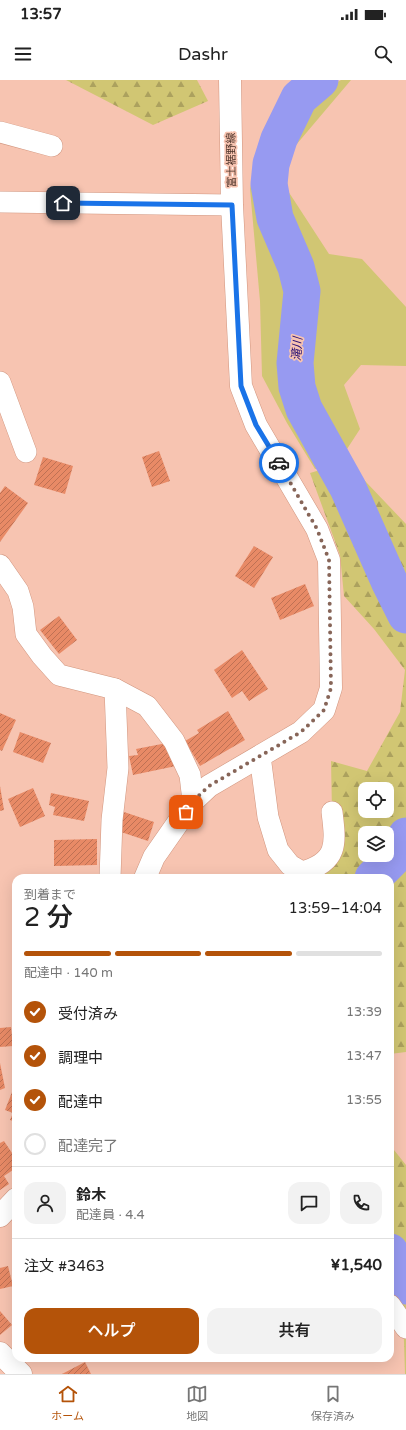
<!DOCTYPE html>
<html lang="ja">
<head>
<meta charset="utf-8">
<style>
	:root { --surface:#fff; --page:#f2f2f2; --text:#222; --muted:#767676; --line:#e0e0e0; --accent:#b45309 }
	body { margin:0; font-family:"Varela Round","Noto Sans JP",sans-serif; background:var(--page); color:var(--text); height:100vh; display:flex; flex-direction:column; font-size:15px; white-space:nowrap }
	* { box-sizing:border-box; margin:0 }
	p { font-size:13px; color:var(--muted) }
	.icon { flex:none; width:22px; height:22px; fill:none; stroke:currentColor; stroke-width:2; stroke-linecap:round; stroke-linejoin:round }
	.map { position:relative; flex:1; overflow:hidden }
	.sheet { position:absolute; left:12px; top:794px; width:382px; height:488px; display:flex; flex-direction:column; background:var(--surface); border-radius:12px; box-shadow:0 4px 16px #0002 }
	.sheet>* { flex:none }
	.controls { position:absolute; left:358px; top:702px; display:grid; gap:8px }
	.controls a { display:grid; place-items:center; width:36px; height:36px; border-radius:8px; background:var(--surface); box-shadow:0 4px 16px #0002; font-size:20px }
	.pin { position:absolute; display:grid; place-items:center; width:34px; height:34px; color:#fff; margin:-17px; border-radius:8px; box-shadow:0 2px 6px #0006 }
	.courier { position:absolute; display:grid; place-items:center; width:40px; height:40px; margin:-20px; border:3px solid #1a73e8; border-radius:50%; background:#fff; color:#222; box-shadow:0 1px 5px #0007 }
	.head em { font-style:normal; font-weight:600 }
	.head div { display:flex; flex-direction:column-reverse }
	.head { display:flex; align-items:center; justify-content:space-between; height:68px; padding:0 12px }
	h1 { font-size:26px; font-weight:600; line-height:30px }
	.bar { display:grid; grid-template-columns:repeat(4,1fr); gap:6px 4px; align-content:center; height:48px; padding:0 12px }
	.bar i { height:5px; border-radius:3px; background:var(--line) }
	.bar .selected { background:var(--accent) }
	.bar p { grid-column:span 4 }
	.line { display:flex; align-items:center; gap:10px; padding:0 12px; border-top:1px solid var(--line) }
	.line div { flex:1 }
	.round { display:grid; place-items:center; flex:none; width:42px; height:42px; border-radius:12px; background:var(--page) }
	ol { padding:0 12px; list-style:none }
	li { display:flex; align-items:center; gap:12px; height:44px }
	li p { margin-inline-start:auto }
	li .icon { padding:4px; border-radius:50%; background:var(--accent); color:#fff; stroke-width:4 }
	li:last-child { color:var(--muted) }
	li i { width:22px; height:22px; border:2px solid var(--line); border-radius:50% }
	.button { display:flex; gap:8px; margin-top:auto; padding:8px 12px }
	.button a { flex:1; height:46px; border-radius:12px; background:var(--accent); color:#fff; font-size:16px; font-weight:600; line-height:46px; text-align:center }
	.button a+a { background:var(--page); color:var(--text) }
	.status { display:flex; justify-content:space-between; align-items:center; height:28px; padding:0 20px; background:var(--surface); direction:ltr }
	.status svg { height:11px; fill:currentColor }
	header { display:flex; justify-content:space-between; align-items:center; height:52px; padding:0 12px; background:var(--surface); font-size:18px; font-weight:600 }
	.menu { display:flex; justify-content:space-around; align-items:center; height:56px; border-top:1px solid var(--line); background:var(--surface); font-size:11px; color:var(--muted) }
	.menu a { display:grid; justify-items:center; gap:2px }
	.menu .selected { color:var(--accent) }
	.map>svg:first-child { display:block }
	.grass { fill:#d1c673 }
	.forest { fill:url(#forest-firs); fill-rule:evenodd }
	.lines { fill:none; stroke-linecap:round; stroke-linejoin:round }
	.river { stroke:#979af1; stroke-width:37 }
	.building { fill:url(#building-hatch) }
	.minor-casing { stroke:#d1957e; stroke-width:22 }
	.major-casing { stroke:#d1957e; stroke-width:23 }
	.minor { stroke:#fff; stroke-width:21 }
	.major { stroke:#fff; stroke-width:22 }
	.done { stroke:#876558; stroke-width:4; stroke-dasharray:0 7.2 }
	.route { stroke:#1a73e8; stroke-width:5 }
	.labels { text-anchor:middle; stroke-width:3.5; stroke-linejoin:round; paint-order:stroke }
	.street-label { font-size:11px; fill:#4b3228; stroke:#f7c4b1 }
	.water-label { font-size:12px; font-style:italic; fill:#260e74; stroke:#f7c4b1 }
</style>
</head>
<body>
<div class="status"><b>13:57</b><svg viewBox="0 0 49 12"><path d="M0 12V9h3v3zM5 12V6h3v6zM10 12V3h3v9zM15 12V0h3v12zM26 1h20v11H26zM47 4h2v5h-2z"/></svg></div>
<header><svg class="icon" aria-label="menu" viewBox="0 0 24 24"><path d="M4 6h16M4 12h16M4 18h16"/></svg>Dashr<svg class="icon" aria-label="search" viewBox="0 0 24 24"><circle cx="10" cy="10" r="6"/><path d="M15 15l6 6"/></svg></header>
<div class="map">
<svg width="406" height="1294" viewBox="0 0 406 1294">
	<defs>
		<pattern id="forest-firs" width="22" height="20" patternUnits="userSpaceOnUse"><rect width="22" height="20" fill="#d1c673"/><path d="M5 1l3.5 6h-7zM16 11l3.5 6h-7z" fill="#aca15e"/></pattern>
		<pattern id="building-hatch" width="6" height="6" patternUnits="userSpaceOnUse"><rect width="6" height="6" fill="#e88a66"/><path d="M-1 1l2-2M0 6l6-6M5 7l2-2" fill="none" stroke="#be7154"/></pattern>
	</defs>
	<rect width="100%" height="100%" fill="#f7c4b1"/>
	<polygon class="grass" points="341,0 351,0 285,78 288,111 329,174 362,179 406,227 406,286 361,285 344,305 360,349 336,386 315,389 287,343 262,296 260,221 250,109 261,56 284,33"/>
	<g class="forest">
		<polygon points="66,0 197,0 208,21 153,45"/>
		<path d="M 347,382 L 406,444 L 406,972 L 390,974 L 390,798 L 291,798 L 290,785 L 320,783 L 332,732 L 331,681 L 367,691 L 400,632 L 405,590 L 374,549 L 344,516 L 340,475 L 310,393 ZM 365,709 L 387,709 L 387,731 L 365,731 ZM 365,753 L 387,753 L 387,775 L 365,775 Z"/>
		<polygon points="390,1065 406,1085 406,1294 405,1294 403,1232 390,1208"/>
	</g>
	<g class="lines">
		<g class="river">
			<polyline points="320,0 299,18 279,59 271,84 269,104 275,138 296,187 302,211 295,283 297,307 304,329 348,408 390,503 406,535"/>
			<polyline points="373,798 392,779 406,756"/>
			<polyline points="390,1172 406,1206"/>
		</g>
	</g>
	<g class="building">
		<polygon points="159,371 170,401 152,407 142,377"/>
		<polygon points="43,377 73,386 65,414 34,405"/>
		<polygon points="5,406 28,423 0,462 0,413"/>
		<polygon points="254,466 273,477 254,508 235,496"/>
		<polygon points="305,504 314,526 280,540 271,518"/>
		<polygon points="59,536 77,560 59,574 40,550"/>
		<polygon points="242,570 268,609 249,621 242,611 232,618 214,590"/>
		<polygon points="228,631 245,660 200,686 185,661 199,653 197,650"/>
		<polygon points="0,633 16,640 2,671 0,670"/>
		<polygon points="20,652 51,663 43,683 13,672"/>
		<polygon points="172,662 176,686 133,695 129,676 138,675 136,669"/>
		<polygon points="0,706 4,730 0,731"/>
		<polygon points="33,708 45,736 20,747 8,719"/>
		<polygon points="51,713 89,721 84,741 53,735 55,727 49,725"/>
		<polygon points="124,732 154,742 148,761 118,751"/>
		<polygon points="97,759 97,785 54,786 54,760"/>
		<polygon points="11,947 13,966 0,967 0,948"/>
		<polygon points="0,983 5,1008 0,1010"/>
		<polygon points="14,1007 16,1007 16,1042 10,1040 13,1033 5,1030"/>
		<polygon points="4,1061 16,1079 16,1088 4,1096 9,1104 0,1110 0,1063"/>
		<polygon points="8,1186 13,1206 0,1209 0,1188"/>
		<polygon points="0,1231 12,1245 0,1255"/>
		<polygon points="85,1282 91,1294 62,1294"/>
	</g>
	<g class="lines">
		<g class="minor-casing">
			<g id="minor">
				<polyline points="0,52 52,66"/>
				<polyline points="0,122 232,125"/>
				<polyline points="0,302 26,372"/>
				<polyline points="0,485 18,511 23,527 26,554 42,576 59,595 115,609 147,626 174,661 190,695 193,721"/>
				<path d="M 260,676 L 268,737 L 278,770 L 290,785 L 302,792 C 338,782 336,764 332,732"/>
				<polyline points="110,798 112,740 118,688 115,609"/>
				<polyline points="390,1225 406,1248"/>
			</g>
		</g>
		<g class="major-casing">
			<g id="major">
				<polyline points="145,798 154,777 193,721 209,706 301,652 324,630 331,608 329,480 317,449 256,345 241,306 232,125 230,0"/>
				<polyline points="0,1136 16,1119"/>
				<polyline points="0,1273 21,1294"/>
			</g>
		</g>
		<use href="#minor" class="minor"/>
		<use href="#major" class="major"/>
	</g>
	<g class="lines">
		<polyline class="done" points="186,732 193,721 209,706 301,652 324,630 331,608 329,480 317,449 279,383"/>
		<polyline class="route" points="63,123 232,125 241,306 256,345 279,383"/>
	</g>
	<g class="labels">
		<g class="street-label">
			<text transform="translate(231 80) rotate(-91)" y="4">富士裾野線</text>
		</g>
		<g class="water-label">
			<text transform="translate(297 269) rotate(-86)" y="4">滝川</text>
		</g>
	</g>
</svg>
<div class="controls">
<a><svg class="icon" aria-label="locate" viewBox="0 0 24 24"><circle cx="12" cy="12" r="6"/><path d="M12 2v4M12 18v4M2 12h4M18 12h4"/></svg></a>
<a><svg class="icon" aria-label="layers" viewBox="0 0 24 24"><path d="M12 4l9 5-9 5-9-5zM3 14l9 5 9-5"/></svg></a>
</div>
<div class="pin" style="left:186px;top:732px;background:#ea580c"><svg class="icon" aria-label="bag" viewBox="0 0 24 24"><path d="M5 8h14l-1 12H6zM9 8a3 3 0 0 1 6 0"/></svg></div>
<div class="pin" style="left:63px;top:123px;background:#1f2937"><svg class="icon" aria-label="home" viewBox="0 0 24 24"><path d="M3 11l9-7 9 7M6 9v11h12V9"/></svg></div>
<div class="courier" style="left:279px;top:383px"><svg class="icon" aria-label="car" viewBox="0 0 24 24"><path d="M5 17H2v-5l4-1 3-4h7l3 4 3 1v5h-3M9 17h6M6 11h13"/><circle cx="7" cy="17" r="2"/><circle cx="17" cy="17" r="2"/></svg></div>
<section class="sheet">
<div class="head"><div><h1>2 分</h1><p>到着まで</p></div><em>13:59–14:04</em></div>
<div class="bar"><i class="selected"></i><i class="selected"></i><i class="selected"></i><i></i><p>配達中 · 140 m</p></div>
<ol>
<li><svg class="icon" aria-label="check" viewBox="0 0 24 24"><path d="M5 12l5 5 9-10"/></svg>受付済み<p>13:39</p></li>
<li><svg class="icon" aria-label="check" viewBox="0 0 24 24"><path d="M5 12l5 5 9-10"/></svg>調理中<p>13:47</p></li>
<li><svg class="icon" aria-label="check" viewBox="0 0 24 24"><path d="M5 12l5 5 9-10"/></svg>配達中<p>13:55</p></li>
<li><i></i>配達完了</li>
</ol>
<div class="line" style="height:72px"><a class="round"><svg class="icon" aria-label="person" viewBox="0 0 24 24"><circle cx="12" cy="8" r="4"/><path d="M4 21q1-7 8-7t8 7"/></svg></a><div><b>鈴木</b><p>配達員 · 4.4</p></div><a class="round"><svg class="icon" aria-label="chat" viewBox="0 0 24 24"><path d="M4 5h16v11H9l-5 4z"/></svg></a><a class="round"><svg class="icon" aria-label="phone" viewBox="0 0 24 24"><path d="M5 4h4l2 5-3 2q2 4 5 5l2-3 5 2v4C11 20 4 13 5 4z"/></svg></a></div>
<div class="line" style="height:52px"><div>注文 #3463</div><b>¥1,540</b></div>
<div class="button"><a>ヘルプ</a><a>共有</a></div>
</section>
</div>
<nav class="menu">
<a class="selected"><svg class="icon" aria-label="home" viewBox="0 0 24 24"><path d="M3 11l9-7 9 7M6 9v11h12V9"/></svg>ホーム</a>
<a><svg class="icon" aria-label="map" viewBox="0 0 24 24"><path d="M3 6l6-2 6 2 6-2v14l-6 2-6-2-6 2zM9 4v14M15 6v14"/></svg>地図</a>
<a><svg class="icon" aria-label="saved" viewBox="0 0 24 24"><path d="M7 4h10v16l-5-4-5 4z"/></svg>保存済み</a>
</nav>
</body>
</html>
